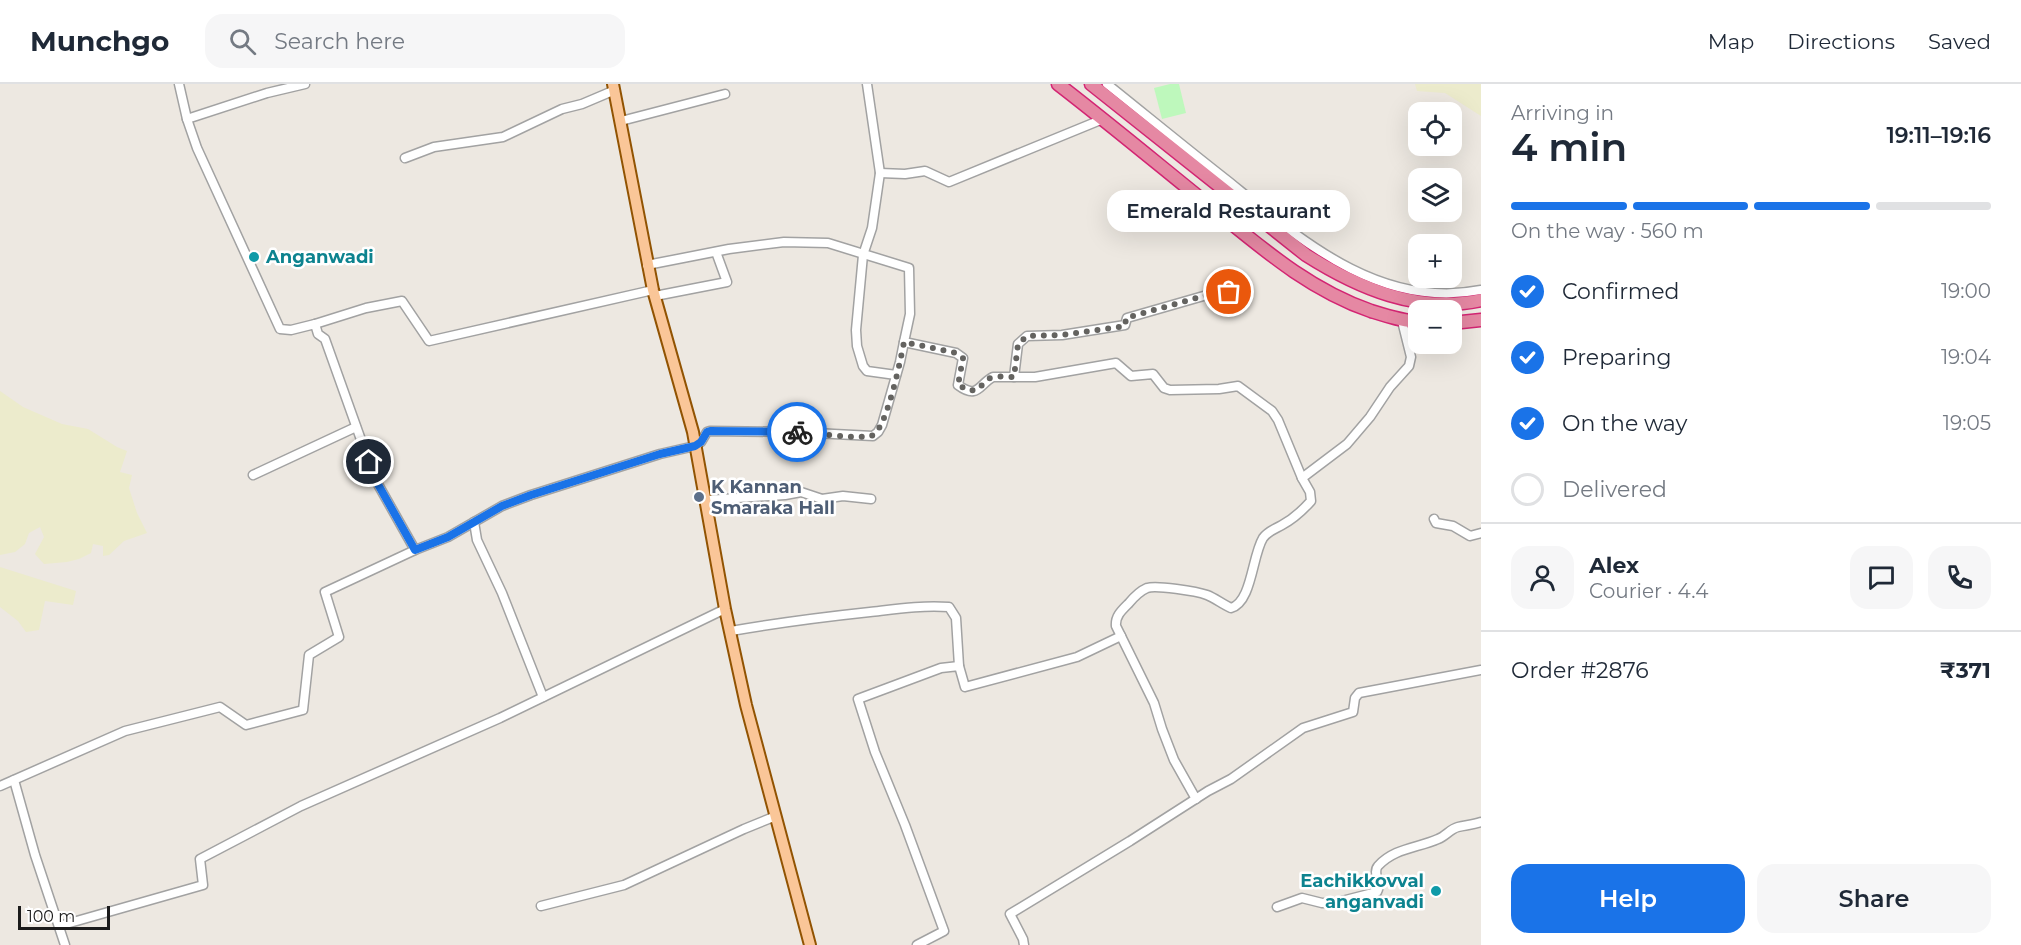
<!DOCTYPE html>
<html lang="en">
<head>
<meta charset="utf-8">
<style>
	:root { --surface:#fff; --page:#f6f6f7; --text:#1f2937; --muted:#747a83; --line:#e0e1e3; --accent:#1a73e8 }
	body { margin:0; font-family:Montserrat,sans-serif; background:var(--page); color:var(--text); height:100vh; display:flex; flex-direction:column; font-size:22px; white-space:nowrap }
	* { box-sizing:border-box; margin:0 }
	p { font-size:20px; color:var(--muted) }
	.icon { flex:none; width:33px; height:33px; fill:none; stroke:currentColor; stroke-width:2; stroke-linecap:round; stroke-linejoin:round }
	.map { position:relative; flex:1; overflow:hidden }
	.sheet { display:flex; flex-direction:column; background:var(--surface); width:540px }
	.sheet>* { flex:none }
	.controls { position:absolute; left:1408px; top:18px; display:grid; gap:12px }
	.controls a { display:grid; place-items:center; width:54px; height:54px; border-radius:12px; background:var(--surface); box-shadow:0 6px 24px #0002; font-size:30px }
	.scale { position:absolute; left:18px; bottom:15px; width:92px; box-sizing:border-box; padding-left:6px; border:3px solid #1b1b1b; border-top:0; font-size:16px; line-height:21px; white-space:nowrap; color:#1b1b1b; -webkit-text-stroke:4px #fff; paint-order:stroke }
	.pin { position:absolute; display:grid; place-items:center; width:51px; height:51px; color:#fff; margin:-26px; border:3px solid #fff; border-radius:50%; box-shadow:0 2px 6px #0007 }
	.courier { position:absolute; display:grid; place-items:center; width:60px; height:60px; margin:-30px; border:4px solid #1a73e8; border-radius:50%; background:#fff; color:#222; box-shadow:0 2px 8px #0007 }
	.bubble { position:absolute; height:42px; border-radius:18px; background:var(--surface); box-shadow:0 6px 24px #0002; font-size:20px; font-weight:600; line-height:42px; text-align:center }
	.head em { font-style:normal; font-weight:600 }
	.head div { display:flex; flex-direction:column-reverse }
	.head { display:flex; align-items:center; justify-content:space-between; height:102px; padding:0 30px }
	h1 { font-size:39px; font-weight:600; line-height:45px }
	.bar { display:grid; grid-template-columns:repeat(4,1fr); gap:9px 6px; align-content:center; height:72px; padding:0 30px }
	.bar i { height:8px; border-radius:4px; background:var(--line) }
	.bar .active { background:var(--accent) }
	.bar p { grid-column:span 4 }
	.line { display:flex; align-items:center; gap:15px; padding:0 30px; border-top:2px solid var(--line) }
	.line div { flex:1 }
	.round { display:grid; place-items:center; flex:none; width:63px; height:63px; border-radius:18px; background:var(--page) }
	ol { padding:0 30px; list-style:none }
	li { display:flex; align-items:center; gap:18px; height:66px }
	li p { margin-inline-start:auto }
	li .icon { padding:6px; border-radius:50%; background:var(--accent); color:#fff; stroke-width:4 }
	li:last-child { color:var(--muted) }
	li i { width:33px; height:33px; border:3px solid var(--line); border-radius:50% }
	.action { display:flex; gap:12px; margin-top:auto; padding:12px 30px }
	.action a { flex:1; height:69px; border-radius:18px; background:var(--accent); color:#fff; font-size:24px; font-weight:600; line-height:69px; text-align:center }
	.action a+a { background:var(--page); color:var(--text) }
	header { display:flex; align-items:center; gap:36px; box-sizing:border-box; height:84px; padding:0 30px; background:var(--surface); border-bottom:2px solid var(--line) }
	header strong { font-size:28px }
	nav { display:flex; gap:33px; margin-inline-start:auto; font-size:21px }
	.search { width:420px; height:54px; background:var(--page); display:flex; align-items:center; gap:15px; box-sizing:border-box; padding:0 21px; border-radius:18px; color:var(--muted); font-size:22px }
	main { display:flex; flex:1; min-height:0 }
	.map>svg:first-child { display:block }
	.farmland { fill:#ecebcc }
	.park { fill:#bef8bc }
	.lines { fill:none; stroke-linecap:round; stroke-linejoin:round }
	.minor-casing { stroke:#a2a2a2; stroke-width:11 }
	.major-casing { stroke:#915302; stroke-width:14 }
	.highway-casing { stroke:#d32573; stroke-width:15 }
	.minor { stroke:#fff; stroke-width:8 }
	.major { stroke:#fac698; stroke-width:10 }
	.highway { stroke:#e588a3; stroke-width:12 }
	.done { stroke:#646360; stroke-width:6; stroke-dasharray:0 10.8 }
	.route { stroke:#1a73e8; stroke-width:8 }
	.culture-dot { fill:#0f9aa8; stroke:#fff; stroke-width:2 }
	.service-dot { fill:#5c6f8a; stroke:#fff; stroke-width:2 }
	.labels { text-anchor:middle; stroke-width:5; stroke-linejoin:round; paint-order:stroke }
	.culture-label { font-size:18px; font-weight:bold; fill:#0d838f; stroke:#fff; text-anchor:start }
	.service-label { font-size:18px; font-weight:bold; fill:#4e5e75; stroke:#fff; text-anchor:start }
</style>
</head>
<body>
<header>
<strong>Munchgo</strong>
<div class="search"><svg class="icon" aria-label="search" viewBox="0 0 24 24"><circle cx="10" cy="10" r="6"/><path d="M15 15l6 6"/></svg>Search here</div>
<nav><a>Map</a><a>Directions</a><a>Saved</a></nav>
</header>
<main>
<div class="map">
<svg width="1481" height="861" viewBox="0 0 1481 861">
	<rect width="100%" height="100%" fill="#ede8e1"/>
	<g class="farmland">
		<polygon points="1415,0 1481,0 1481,32 1445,9 1417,7"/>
		<polygon points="0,307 23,323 62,340 88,345 117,363 127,367 120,388 132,391 129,404 137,429 147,449 124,457 109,471 103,472 103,462 93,460 91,469 79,475 67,478 44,480 35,470 44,453 40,443 29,449 25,460 15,468 0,471"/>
		<polygon points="0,483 76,507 73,521 45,517 39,546 26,548 18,537 0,523"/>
	</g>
	<polygon class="park" points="1170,0 1179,0 1186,29 1162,35 1154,4"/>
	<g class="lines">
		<g class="minor-casing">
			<g id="minor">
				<polyline points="179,0 187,35 197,64 280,245 291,246 315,240 318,250 325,255 375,395 415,466 448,453 502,422 531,411 660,370 695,362 701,358 707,348 710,347 795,348 873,352 878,348 882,341 900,278 904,258"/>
				<polyline points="867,0 880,89 872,144 863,171 856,246 857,262 863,282 867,287 896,291"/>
				<path d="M 1107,0 C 1147,32 1187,65 1228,97 C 1301,156 1380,226 1481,206"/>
				<polyline points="187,35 267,9 305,0"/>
				<polyline points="621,37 725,10"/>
				<polyline points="405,74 434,63 503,53 562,25 582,20 615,6"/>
				<polyline points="880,89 905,90 925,87 949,98 1103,35"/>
				<path d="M 647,181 L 729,165 L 784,158 L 828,159 L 909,184 L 910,230 L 904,258 L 956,269 L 963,274 L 958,301 C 978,316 979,300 993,293 L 1035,293 L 1116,279 L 1131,292 L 1153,290 L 1164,304 L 1170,306 L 1219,305 L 1238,302 L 1272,327 L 1278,336 L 1302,394"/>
				<polyline points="655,212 727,198 716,168"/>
				<polyline points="315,240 366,224 402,217 429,257 653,206"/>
				<polyline points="1014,293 1018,260 1027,252 1062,251 1125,241 1127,234 1207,211 1229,208"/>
				<polyline points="253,391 356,343"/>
				<polyline points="707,416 785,411 801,408 822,415 843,412 871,415"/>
				<polyline points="1434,435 1436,439 1453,442 1470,452 1481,449"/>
				<polyline points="474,438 477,456 502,509 543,613"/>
				<path d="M 731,547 C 777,539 823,533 870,528 C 896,525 922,521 949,523 L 956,534 L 959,582"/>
				<polyline points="14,696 35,771 65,861"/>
				<polyline points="0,702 125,647 220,623 246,641 303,626 309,571 339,553 325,508 415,466"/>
				<path d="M 1196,715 L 1174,676 L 1162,645 L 1154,619 L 1116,542 C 1115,532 1122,526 1129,519 C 1134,513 1140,507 1147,504 C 1156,501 1196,507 1207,511 C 1215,514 1222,520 1231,524 C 1252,518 1252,472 1263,454 C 1268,447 1275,445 1282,441 C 1293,435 1303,426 1311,417 L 1310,408 L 1302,394 L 1347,360 L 1370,333 L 1390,303 L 1409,282 L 1411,273 L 1402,237"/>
				<polyline points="541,822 624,801 744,745 776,732"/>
				<path d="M 1277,823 L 1302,814 L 1322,819 L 1334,819 L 1377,808 C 1382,800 1372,789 1378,782 C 1394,764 1418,764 1438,755 C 1446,752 1450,745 1458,743 C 1466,741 1473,741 1481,738"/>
				<polyline points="59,842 203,801 200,775 301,722 500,634 725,525"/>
				<polyline points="917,861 944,847 905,741 875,668 858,615 941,584 959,582 965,603 1077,573 1121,552"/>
				<polyline points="1024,861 1023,855 1010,830 1130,757 1208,707 1231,695 1303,644 1353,628 1355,614 1359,609 1481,586"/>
			</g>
		</g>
		<g class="major-casing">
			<polyline id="major" points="613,0 653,206 693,348 725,525 746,621 810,861"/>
		</g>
		<g class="highway-casing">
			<g id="highway">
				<path d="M 1058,0 C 1106,37 1153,76 1200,114 C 1254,157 1304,204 1371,227 C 1387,232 1402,237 1419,238"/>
				<path d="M 1091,0 L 1306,171 C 1358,204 1418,230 1481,216"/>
				<polyline points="1452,239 1481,236"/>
			</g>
		</g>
		<use href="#minor" class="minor"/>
		<use href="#major" class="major"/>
		<use href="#highway" class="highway"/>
	</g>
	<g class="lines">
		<path class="done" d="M 797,348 C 815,349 855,355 871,352 C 886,349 901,274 904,258 L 956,269 L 963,274 L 958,301 L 970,307 C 982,304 979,303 987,296 C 993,291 1006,293 1014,293 L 1018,260 L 1027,252 L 1062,251 L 1125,242 L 1126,234 L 1207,211 L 1229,208"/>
		<polyline class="route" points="369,378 375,395 415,466 448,453 502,422 531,411 660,370 695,362 701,358 707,348 710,347 797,348"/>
	</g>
	<g class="culture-dot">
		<circle cx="254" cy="173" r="6"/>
		<circle cx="1436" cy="807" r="6"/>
	</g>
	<circle class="service-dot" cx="699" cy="413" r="6"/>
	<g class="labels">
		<g class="culture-label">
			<text x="266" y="179">Anganwadi</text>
			<text x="1424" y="803" text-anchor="end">Eachikkovval<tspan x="1424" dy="21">anganvadi</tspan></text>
		</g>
		<g class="service-label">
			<text x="711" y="409">K Kannan<tspan x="711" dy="21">Smaraka Hall</tspan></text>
		</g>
	</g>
</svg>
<div class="controls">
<a><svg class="icon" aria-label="locate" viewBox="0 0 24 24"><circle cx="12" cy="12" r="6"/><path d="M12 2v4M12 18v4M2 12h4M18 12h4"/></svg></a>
<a><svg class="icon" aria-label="layers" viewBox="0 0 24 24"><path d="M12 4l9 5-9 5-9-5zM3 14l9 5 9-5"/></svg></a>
<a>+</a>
<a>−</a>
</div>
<div class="scale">100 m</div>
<div class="pin" style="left:1229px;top:208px;background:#ea580c"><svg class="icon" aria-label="bag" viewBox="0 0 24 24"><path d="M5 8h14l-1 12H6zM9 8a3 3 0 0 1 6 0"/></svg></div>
<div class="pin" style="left:369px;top:378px;background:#1f2937"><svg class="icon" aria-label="home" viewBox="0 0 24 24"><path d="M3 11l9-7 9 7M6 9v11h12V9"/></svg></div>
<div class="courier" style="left:797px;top:348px"><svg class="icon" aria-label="bike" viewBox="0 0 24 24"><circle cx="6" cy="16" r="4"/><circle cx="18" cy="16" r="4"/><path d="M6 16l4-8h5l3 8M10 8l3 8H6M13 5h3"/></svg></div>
<div class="bubble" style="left:1107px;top:106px;width:243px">Emerald Restaurant</div>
</div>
<section class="sheet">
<div class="head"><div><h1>4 min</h1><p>Arriving in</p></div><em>19:11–19:16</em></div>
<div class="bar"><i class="active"></i><i class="active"></i><i class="active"></i><i></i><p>On the way · 560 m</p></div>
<ol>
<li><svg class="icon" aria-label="check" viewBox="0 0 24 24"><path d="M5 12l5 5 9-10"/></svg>Confirmed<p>19:00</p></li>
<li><svg class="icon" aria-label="check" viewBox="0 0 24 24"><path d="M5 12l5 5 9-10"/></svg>Preparing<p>19:04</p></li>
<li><svg class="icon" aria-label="check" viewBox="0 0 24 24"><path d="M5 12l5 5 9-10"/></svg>On the way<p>19:05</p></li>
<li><i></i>Delivered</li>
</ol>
<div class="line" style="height:108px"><a class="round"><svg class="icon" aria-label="person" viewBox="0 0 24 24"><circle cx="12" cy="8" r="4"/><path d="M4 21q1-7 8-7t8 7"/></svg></a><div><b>Alex</b><p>Courier · 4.4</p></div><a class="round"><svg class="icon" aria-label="chat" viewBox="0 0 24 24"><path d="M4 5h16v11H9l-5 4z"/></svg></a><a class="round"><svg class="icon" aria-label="phone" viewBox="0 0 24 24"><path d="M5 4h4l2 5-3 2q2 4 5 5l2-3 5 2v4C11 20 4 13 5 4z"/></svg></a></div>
<div class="line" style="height:78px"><div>Order #2876</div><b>₹371</b></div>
<div class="action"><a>Help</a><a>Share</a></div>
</section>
</main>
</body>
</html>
